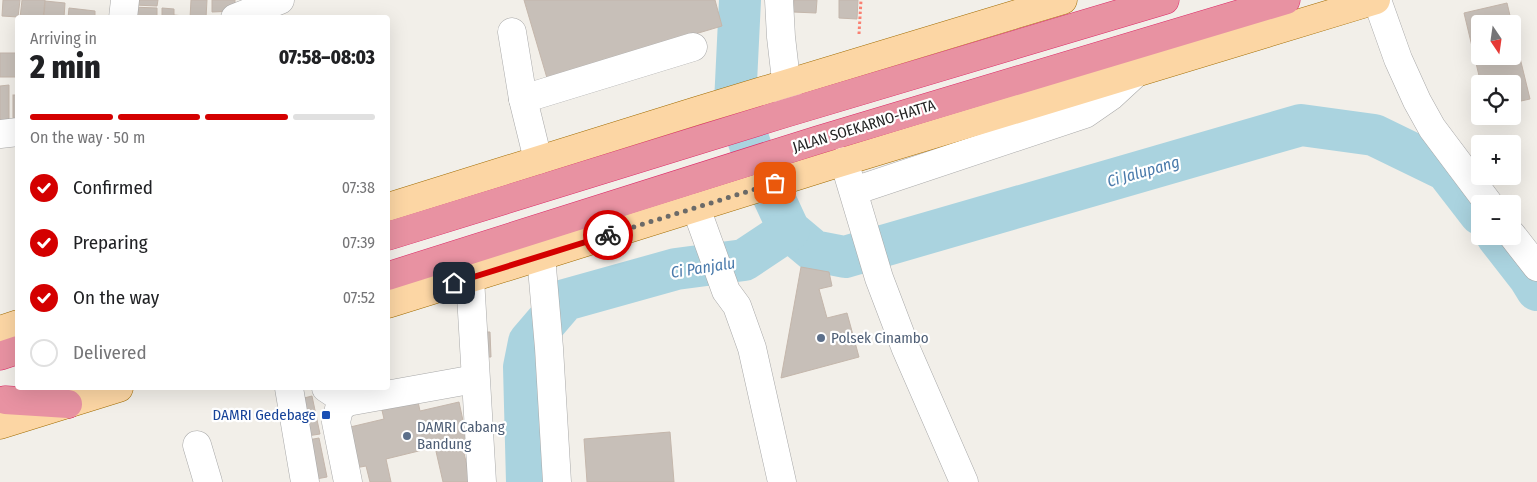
<!DOCTYPE html>
<html lang="en">
<head>
<meta charset="utf-8">
<style>
	:root { --surface:#fff; --page:#f2f2f2; --text:#202124; --muted:#757577; --line:#e0e0e0; --accent:#d40000 }
	body { margin:0; font-family:"Fira Sans Condensed",sans-serif; background:var(--page); color:var(--text); height:100vh; display:flex; flex-direction:column; font-size:19px; white-space:nowrap }
	* { box-sizing:border-box; margin:0 }
	p { font-size:16px; color:var(--muted) }
	.icon { flex:none; width:28px; height:28px; fill:none; stroke:currentColor; stroke-width:2; stroke-linecap:round; stroke-linejoin:round }
	.map { position:relative; flex:1; overflow:hidden }
	.side { position:absolute; left:15px; top:15px; width:375px; height:375px; display:flex; flex-direction:column; background:var(--surface); border-radius:5px; box-shadow:0 5px 20px #0002 }
	.side>* { flex:none }
	.needle { width:32px; rotate:167deg }
	.buttons { position:absolute; left:1471px; top:15px; display:grid; gap:10px }
	.buttons a { display:grid; place-items:center; width:50px; height:50px; border-radius:5px; background:var(--surface); box-shadow:0 5px 20px #0002; font-size:25px }
	.pin { position:absolute; display:grid; place-items:center; width:42px; height:42px; color:#fff; margin:-21px; border-radius:10px; box-shadow:0 2px 8px #0006 }
	.courier { position:absolute; display:grid; place-items:center; width:50px; height:50px; margin:-25px; border:4px solid #d40000; border-radius:50%; background:#fff; color:#222; box-shadow:0 1px 6px #0007 }
	.headline em { font-style:normal; font-weight:800 }
	.headline div { display:flex; flex-direction:column-reverse }
	.headline { display:flex; align-items:center; justify-content:space-between; height:85px; padding:0 15px }
	h1 { font-size:32px; font-weight:800; line-height:38px }
	.bar { display:grid; grid-template-columns:repeat(4,1fr); gap:8px 5px; align-content:center; height:60px; padding:0 15px }
	.bar i { height:6px; border-radius:4px; background:var(--line) }
	.bar .current { background:var(--accent) }
	.bar p { grid-column:span 4 }
	ol { padding:0 15px; list-style:none }
	li { display:flex; align-items:center; gap:15px; height:55px }
	li p { margin-inline-start:auto }
	li .icon { padding:5px; border-radius:50%; background:var(--accent); color:#fff; stroke-width:4 }
	li:last-child { color:var(--muted) }
	li i { width:28px; height:28px; border:2px solid var(--line); border-radius:50% }
	.map>svg:first-child { display:block }
	.lines { fill:none; stroke-linecap:round; stroke-linejoin:round }
	.river { stroke:#aad3df; stroke-width:42 }
	.building { fill:#c7bfb8; stroke:#c4b6ab }
	.minor-casing { stroke:#a9a9a9; stroke-width:29 }
	.major-casing { stroke:#a06b00; stroke-width:29 }
	.highway-casing { stroke:#dc2a67; stroke-width:29 }
	.path { stroke:#fa8072; stroke-width:3; stroke-dasharray:2.5 2.5; stroke-linecap:butt }
	.minor { stroke:#fff; stroke-width:28 }
	.major { stroke:#fcd6a4; stroke-width:28 }
	.highway { stroke:#e892a2; stroke-width:28 }
	.done { stroke:#6b6a68; stroke-width:5; stroke-dasharray:0 9 }
	.route { stroke:#d40000; stroke-width:6 }
	.service-dot { fill:#5c6f8a; stroke:#fff; stroke-width:2 }
	.transit-dot { fill:#1a4fb4; stroke:#fff; stroke-width:2 }
	.labels { text-anchor:middle; stroke-width:4.5; stroke-linejoin:round; paint-order:stroke }
	.street-label { font-size:15px; fill:#222; stroke:#fff }
	.service-label { font-size:15px; fill:#4e5e75; stroke:#fff; text-anchor:start }
	.transit-label { font-size:15px; fill:#164399; stroke:#fff; text-anchor:end }
	.water-label { font-size:16px; font-style:italic; fill:#4a7aab; stroke:#fff }
</style>
</head>
<body>
<div class="map">
<svg width="1537" height="482" viewBox="0 0 1537 482">
	<rect width="100%" height="100%" fill="#f2efe9"/>
	<g class="lines">
		<g class="river">
			<polyline points="740,0 735,103 752,150 789,230 814,251 845,257 1301,125 1374,135 1446,170 1480,214"/>
			<polyline points="1497,236 1529,277 1537,290"/>
			<polyline points="527,482 524,367 529,342 565,300 676,269 744,260 789,230"/>
		</g>
	</g>
	<g class="building">
		<polygon points="3,0 20,0 18,17 2,16"/>
		<polygon points="22,0 45,0 43,18 20,18"/>
		<polygon points="134,0 158,0 157,6 134,5"/>
		<polygon points="191,0 207,0 206,18 190,18"/>
		<polygon points="212,0 235,0 235,11 212,12"/>
		<polygon points="524,0 715,0 722,26 547,78"/>
		<polygon points="794,0 817,0 816,13 793,12"/>
		<polygon points="839,0 858,0 857,19 839,18"/>
		<polygon points="45,1 65,3 64,18 44,18"/>
		<polygon points="1507,3 1512,24 1480,24 1480,56 1512,56 1512,25 1530,99 1512,103 1512,84 1481,84 1464,13"/>
		<polygon points="131,7 157,8 157,18 131,18"/>
		<polygon points="69,8 95,11 95,18 68,18"/>
		<polygon points="162,8 174,9 174,15 184,16 184,18 162,18"/>
		<rect x="0" y="53" width="17" height="24"/>
		<polygon points="9,85 9,129 0,129 0,86"/>
		<rect x="13" y="95" width="5" height="25"/>
		<polygon points="801,267 829,272 832,286 819,289 827,318 847,313 859,357 781,378"/>
		<polygon points="478,332 490,332 491,357 479,357"/>
		<polygon points="312,396 320,434 307,436 300,399"/>
		<polygon points="417,397 420,411 459,402 468,444 462,445 471,482 443,482 435,447 386,459 391,482 370,482 366,466 355,468 346,428 384,419 381,406"/>
		<polygon points="670,432 674,482 587,482 584,439"/>
		<polygon points="319,438 327,477 316,479 308,440"/>
	</g>
	<g class="lines">
		<g class="minor-casing">
			<g id="minor">
				<polyline points="779,0 781,37 789,106"/>
				<polyline points="1377,0 1398,59 1417,101 1432,128 1489,204"/>
				<polyline points="123,18 125,0"/>
				<polyline points="235,18 280,0"/>
				<polyline points="512,32 523,99 538,160"/>
				<polyline points="523,99 693,47"/>
				<polyline points="0,134 18,132"/>
				<polyline points="844,161 879,278 906,349 964,482"/>
				<polyline points="854,191 1085,114 1111,96 1137,72"/>
				<polyline points="696,208 726,291 737,306 752,348 782,482"/>
				<polyline points="1512,235 1537,267"/>
				<polyline points="541,256 549,348 557,482"/>
				<polyline points="470,278 482,482"/>
				<polyline points="289,388 305,482"/>
				<polyline points="326,388 347,402"/>
				<polyline points="197,445 208,482"/>
				<polyline points="348,482 336,422 339,409 347,402 475,379"/>
			</g>
		</g>
		<g class="major-casing">
			<g id="major">
				<polyline points="388,207 696,111 1063,0"/>
				<polyline points="388,304 826,167 1376,0"/>
				<polyline points="0,330 18,324"/>
				<polyline points="0,425 119,388"/>
			</g>
		</g>
		<g class="highway-casing">
			<g id="highway">
				<polyline points="388,236 786,113 1165,0"/>
				<polyline points="388,276 818,140 1286,0"/>
				<polyline points="0,356 18,350"/>
				<polyline points="5,400 68,404"/>
			</g>
		</g>
		<polyline class="path" points="859,34 861,0"/>
		<use href="#minor" class="minor"/>
		<use href="#major" class="major"/>
		<use href="#highway" class="highway"/>
	</g>
	<g class="lines">
		<polyline class="done" points="608,235 775,183"/>
		<polyline class="route" points="454,283 608,235"/>
	</g>
	<g class="service-dot">
		<circle cx="821" cy="338" r="5"/>
		<circle cx="407" cy="436" r="5"/>
	</g>
	<rect class="transit-dot" x="321" y="410" width="10" height="10" rx="2.5"/>
	<g class="labels">
		<g class="street-label">
			<text transform="translate(864 126) rotate(-17)" y="5">JALAN SOEKARNO-HATTA</text>
		</g>
		<g class="service-label">
			<text x="831" y="343">Polsek Cinambo</text>
			<text x="417" y="432">DAMRI Cabang<tspan x="417" dy="17">Bandung</tspan></text>
		</g>
		<g class="transit-label">
			<text x="316" y="420">DAMRI Gedebage</text>
		</g>
		<g class="water-label">
			<text transform="translate(1143 171) rotate(-16)" y="6">Ci Jalupang</text>
			<text transform="translate(703 267) rotate(-9)" y="6">Ci Panjalu</text>
		</g>
	</g>
</svg>
<div class="buttons">
<a><svg class="needle" viewBox="-14 -14 28 28"><path d="M0-13l5 13h-10z" fill="#e53935"/><path d="M0 13l5-13h-10z" fill="#757577"/></svg></a>
<a><svg class="icon" aria-label="locate" viewBox="0 0 24 24"><circle cx="12" cy="12" r="6"/><path d="M12 2v4M12 18v4M2 12h4M18 12h4"/></svg></a>
<a>+</a>
<a>−</a>
</div>
<div class="pin" style="left:775px;top:183px;background:#ea580c"><svg class="icon" aria-label="bag" viewBox="0 0 24 24"><path d="M5 8h14l-1 12H6zM9 8a3 3 0 0 1 6 0"/></svg></div>
<div class="pin" style="left:454px;top:283px;background:#1f2937"><svg class="icon" aria-label="home" viewBox="0 0 24 24"><path d="M3 11l9-7 9 7M6 9v11h12V9"/></svg></div>
<div class="courier" style="left:608px;top:235px"><svg class="icon" aria-label="bike" viewBox="0 0 24 24"><circle cx="6" cy="16" r="4"/><circle cx="18" cy="16" r="4"/><path d="M6 16l4-8h5l3 8M10 8l3 8H6M13 5h3"/></svg></div>
<section class="side">
<div class="headline"><div><h1>2 min</h1><p>Arriving in</p></div><em>07:58–08:03</em></div>
<div class="bar"><i class="current"></i><i class="current"></i><i class="current"></i><i></i><p>On the way · 50 m</p></div>
<ol>
<li><svg class="icon" aria-label="check" viewBox="0 0 24 24"><path d="M5 12l5 5 9-10"/></svg>Confirmed<p>07:38</p></li>
<li><svg class="icon" aria-label="check" viewBox="0 0 24 24"><path d="M5 12l5 5 9-10"/></svg>Preparing<p>07:39</p></li>
<li><svg class="icon" aria-label="check" viewBox="0 0 24 24"><path d="M5 12l5 5 9-10"/></svg>On the way<p>07:52</p></li>
<li><i></i>Delivered</li>
</ol>
</section>
</div>
</body>
</html>
